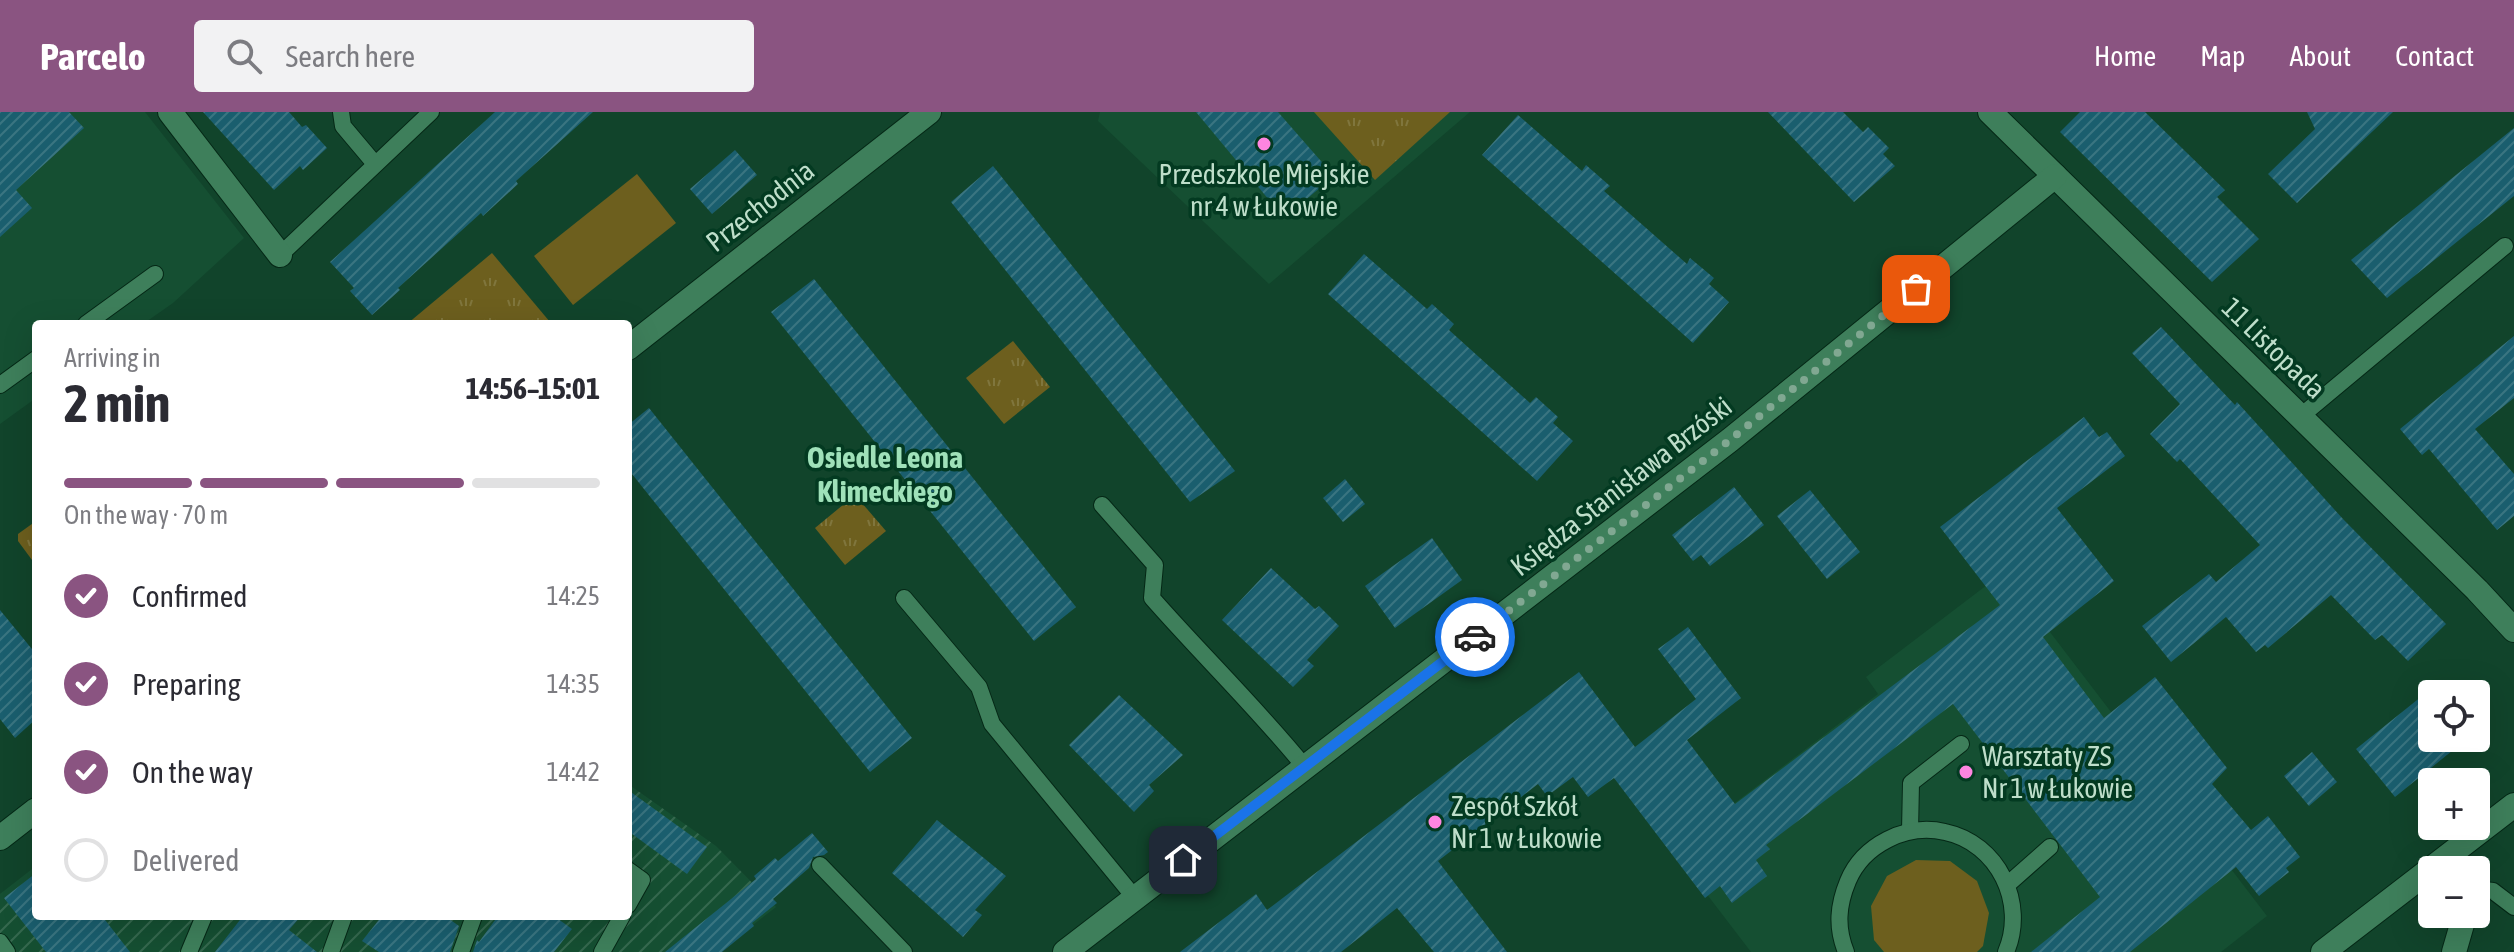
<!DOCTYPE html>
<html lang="en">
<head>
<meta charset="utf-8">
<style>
	:root { --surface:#fff; --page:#f2f2f3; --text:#2b2b33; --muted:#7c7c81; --line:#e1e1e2; --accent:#8a5481 }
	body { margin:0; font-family:"Asap Condensed",sans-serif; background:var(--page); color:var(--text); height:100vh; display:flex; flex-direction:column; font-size:30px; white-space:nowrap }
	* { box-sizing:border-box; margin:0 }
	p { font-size:26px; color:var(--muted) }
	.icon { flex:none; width:44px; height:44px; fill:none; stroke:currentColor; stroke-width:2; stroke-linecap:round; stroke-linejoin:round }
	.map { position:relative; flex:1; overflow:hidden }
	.side { position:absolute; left:32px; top:208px; width:600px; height:600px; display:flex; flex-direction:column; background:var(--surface); border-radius:8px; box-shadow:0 8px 32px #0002 }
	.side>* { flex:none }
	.tools { position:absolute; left:2418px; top:568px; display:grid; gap:16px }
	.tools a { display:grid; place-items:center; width:72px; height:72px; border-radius:8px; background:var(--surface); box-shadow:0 8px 32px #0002; font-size:40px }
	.pin { position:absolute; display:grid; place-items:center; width:68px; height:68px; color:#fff; margin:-34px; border-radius:16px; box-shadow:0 4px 12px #0006 }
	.courier { position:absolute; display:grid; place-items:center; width:80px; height:80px; margin:-40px; border:6px solid #1a73e8; border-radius:50%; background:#fff; color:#222; box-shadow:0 2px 10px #0007 }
	.overview em { font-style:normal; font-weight:700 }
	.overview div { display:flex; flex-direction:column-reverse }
	.overview { display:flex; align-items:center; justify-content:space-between; height:136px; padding:0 32px }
	h1 { font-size:52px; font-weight:700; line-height:60px }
	.bar { display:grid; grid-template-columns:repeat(4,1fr); gap:12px 8px; align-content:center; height:96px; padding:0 32px }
	.bar i { height:10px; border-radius:6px; background:var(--line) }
	.bar .current { background:var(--accent) }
	.bar p { grid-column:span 4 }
	ol { padding:0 32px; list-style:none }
	li { display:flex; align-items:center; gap:24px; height:88px }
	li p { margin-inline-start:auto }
	li .icon { padding:8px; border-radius:50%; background:var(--accent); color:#fff; stroke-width:4 }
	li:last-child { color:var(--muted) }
	li i { width:44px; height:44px; border:4px solid var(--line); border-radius:50% }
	header { display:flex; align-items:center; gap:48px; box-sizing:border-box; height:112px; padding:0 40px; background:var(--accent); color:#fff }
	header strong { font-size:38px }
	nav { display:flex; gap:44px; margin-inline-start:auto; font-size:28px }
	.search { width:560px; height:72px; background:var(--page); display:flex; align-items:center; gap:20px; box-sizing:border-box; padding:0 28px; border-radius:8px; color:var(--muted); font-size:30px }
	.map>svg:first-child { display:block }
	.built { fill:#154f32 }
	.industrial { fill:url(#industrial-furrows) }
	.grass { fill:#6d5f1e }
	.park { fill:url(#park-tufts) }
	.building { fill:url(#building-hatch) }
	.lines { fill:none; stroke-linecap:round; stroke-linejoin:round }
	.service-casing { stroke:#052816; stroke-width:18 }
	.pedestrian-casing { stroke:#052816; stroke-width:26 }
	.minor-casing { stroke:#052816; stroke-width:26 }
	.tertiary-casing { stroke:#052816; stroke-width:26 }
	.service { stroke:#3e7f5b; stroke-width:16 }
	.pedestrian { stroke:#3e7f5b; stroke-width:24 }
	.minor { stroke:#3e7f5b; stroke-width:24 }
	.tertiary { stroke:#3e7f5b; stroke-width:24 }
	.done { stroke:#81a892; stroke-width:8; stroke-dasharray:0 14.4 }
	.route { stroke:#1a73e8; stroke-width:10 }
	.poi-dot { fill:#fe85e0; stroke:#033a21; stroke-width:3 }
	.labels { text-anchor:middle; stroke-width:7; stroke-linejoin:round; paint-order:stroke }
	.poi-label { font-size:28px; fill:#bedeca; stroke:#033a21; text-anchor:start }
	.street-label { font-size:28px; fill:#bedeca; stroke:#033a21 }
	.neighbourhood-label { font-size:30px; font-weight:bold; fill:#9fe1b9; stroke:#033a21 }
</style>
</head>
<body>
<header>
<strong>Parcelo</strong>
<div class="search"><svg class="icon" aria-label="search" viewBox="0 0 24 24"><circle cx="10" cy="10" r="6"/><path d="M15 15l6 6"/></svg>Search here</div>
<nav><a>Home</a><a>Map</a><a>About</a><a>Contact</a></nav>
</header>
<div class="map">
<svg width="2514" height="840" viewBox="0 0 2514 840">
	<defs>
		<pattern id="industrial-furrows" width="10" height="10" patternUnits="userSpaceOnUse" patternTransform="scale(2)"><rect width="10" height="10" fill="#154f32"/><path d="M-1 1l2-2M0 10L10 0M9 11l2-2" fill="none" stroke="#35684e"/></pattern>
		<pattern id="park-tufts" width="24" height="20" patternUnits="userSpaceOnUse" patternTransform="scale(2)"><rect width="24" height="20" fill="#6d5f1e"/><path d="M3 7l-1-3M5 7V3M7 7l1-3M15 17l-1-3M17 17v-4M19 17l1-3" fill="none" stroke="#80763d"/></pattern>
		<pattern id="building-hatch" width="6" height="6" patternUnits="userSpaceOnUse" patternTransform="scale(2)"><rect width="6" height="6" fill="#1a5e6e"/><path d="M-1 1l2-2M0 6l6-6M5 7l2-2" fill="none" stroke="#3a7581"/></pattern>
	</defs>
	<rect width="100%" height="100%" fill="#11442b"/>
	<g class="built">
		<polygon points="0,0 145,0 244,126 173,191 143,212 36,212 36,286 0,312"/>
		<polygon points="1100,0 1470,0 1269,172 1098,9"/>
		<polygon points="2004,460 2267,804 2221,840 1751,840 1673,738 1878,582 1866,565"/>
	</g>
	<polygon class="industrial" points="628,672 716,734 776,795 718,840 0,840 0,782 36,754 36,804 628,804"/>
	<g class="grass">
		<polygon points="637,62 676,111 573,193 534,144"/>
		<polygon points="1916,748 1950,749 1977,769 1989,801 1983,834 1977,840 1884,840 1874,828 1871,794 1887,764"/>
	</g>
	<g class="park">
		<polygon points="1314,0 1450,0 1375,68"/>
		<polygon points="492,141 550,210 547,212 407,212"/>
		<polygon points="1013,229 1050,275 1004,312 966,266"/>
		<polygon points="855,383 886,419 845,453 815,416"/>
		<polygon points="36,409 36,449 32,448 18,429 18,422"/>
	</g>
	<g class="building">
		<polygon points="0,0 69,0 84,16 16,78 32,96 0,125"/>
		<polygon points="203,0 289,0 302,15 306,13 327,36 303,58 300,54 274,78"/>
		<polygon points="495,0 593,0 516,69 518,72 483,104 481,101 398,176 400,178 372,203 350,179 354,176 330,150"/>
		<polygon points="1196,0 1278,0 1334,64 1284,106"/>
		<polygon points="1768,0 1843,0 1863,20 1868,15 1889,36 1883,42 1895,54 1854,90"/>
		<polygon points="2080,0 2145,0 2225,78 2217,85 2259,127 2212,170 2060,20"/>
		<polygon points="2307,0 2393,0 2297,91 2268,62 2315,17"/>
		<polygon points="1518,3 1582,59 1586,53 1610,74 1604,79 1687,152 1690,146 1714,166 1709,172 1729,190 1693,231 1482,43"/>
		<polygon points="2514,16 2514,84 2387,186 2351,148"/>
		<polygon points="735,38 757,63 712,102 690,77"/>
		<polygon points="993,54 1235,359 1190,390 951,90"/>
		<polygon points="1364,142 1427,197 1432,192 1454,212 1449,218 1530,291 1536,285 1558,305 1553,311 1573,329 1537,369 1328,182"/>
		<polygon points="814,167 1076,495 1034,529 771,200"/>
		<polygon points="2161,215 2235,293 2237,290 2343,407 2446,512 2408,549 2382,523 2375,528 2331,483 2268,536 2265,533 2256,540 2226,505 2171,550 2142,514 2209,462 2216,470 2260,433 2180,347 2177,350 2150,322 2180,292 2132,241"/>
		<polygon points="2514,224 2514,286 2475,317 2514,362 2514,404 2497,418 2429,337 2422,343 2400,317"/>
		<polygon points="649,296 912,626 870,660 628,357 628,313"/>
		<polygon points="2084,305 2099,325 2107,320 2125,344 2057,396 2114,469 2043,525 2104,606 2155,565 2227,656 2212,672 2251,718 2268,704 2300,745 2286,756 2289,760 2259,784 2236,755 2130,840 2031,840 2100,785 1953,592 1766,733 1770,737 1756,748 1767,764 1732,791 1720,774 1705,786 1614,666 1588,685 1573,665 1547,684 1538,672 1438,749 1507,840 1434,840 1397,796 1341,840 1180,840 1256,782 1267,798 1579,560 1635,635 1696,587 1658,537 1688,515 1741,586 1687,628 1735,692 2000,493 1940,415"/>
		<polygon points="1345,367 1365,392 1343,410 1323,386"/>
		<polygon points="1734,375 1764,413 1710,454 1701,443 1693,449 1672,423"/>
		<polygon points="1810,378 1860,440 1827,467 1777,404"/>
		<polygon points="1432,426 1462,468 1395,516 1365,474"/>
		<polygon points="1271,456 1315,497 1319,494 1339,514 1307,548 1314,554 1293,575 1222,508"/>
		<polygon points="0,498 36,542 36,607 15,626 0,607"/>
		<polygon points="2432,576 2432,626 2468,626 2395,685 2356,637"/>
		<polygon points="1119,583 1183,643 1149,673 1154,679 1134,700 1069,633"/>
		<polygon points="2312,640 2337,670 2309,694 2284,664"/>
		<polygon points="628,678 707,735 687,762 628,719"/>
		<polygon points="937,708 1006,764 975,798 982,803 963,825 892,761"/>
		<polygon points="812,721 828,740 824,743 813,745 809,756 773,787 777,791 752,811 754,814 722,840 665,840 756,767 754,764 775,746 778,749"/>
		<polygon points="36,761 36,804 102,804 130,840 46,840 4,786"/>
		<polygon points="243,804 301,804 289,818 317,840 215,840"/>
		<polygon points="382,804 445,804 459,814 450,840 379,840 362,829"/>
		<polygon points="498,804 554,804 572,817 554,840 473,840 477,828 479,830"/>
	</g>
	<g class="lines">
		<g class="service-casing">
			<g id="service">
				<polyline points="341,0 343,14 375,52"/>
				<polyline points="280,143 431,0"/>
				<polyline points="86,212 155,162"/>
				<polyline points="0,273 36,247"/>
				<polyline points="2301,304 2505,134"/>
				<path d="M 1102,393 L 1155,453 L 1152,486 C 1202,543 1256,595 1304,654"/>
				<polyline points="904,486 979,575 992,612 1135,786"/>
				<polyline points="1910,719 1911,671 1961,632"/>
				<polyline points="820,753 904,840"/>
				<polyline points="628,758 642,768 628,793"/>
				<polyline points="2007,773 2050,735"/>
				<polyline points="2476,777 2493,779 2514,795"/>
				<polyline points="0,830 7,840"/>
				<polyline points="189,840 204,804"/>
				<polyline points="331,840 344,804"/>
				<polyline points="461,840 474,804"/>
				<polyline points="602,840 622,804"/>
				<path d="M 1846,840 C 1836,815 1838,793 1848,769 C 1863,733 1906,711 1945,720 C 1998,731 2027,791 2006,840"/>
			</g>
		</g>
		<g class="pedestrian-casing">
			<g id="pedestrian">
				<polyline points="628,236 929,0"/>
				<polyline points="0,726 36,698"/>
			</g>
		</g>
		<g class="minor-casing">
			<g id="minor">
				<polyline points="170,0 280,143"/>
				<polyline points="1990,0 2477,478 2514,518"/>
				<polyline points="1065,840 1730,328 2055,64"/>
			</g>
		</g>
		<g class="tertiary-casing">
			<g id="tertiary">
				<polyline points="2323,840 2514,693"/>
				<polyline points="2454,840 2465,802"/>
			</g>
		</g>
		<use href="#service" class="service"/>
		<use href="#pedestrian" class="pedestrian"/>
		<use href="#minor" class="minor"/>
		<use href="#tertiary" class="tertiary"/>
	</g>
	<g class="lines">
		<polyline class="done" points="1475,525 1730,328 1916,177"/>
		<polyline class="route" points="1183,748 1475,525"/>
	</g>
	<g class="poi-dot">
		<circle cx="1264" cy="32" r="8"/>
		<circle cx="1966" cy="660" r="8"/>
		<circle cx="1435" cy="710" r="8"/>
	</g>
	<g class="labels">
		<g class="poi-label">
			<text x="1264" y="72" text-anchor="middle">Przedszkole Miejskie<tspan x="1264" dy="32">nr 4 w Łukowie</tspan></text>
			<text x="1982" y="654">Warsztaty ZS<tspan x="1982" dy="32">Nr 1 w Łukowie</tspan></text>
			<text x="1451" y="704">Zespół Szkół<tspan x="1451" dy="32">Nr 1 w Łukowie</tspan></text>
		</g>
		<g class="street-label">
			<text transform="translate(760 94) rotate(-38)" y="10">Przechodnia</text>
			<text transform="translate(2274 236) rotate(44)" y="10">11 Listopada</text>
			<text transform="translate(1621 374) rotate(-38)" y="10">Księdza Stanisława Brzóski</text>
		</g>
		<g class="neighbourhood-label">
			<text x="885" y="356">Osiedle Leona<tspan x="885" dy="34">Klimeckiego</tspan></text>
		</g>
	</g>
</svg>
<div class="tools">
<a><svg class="icon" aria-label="locate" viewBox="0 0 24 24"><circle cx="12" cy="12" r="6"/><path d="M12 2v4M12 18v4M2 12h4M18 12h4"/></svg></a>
<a>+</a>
<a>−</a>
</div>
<div class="pin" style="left:1916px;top:177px;background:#ea580c"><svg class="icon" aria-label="bag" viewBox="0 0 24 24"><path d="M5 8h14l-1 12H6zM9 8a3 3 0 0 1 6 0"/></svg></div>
<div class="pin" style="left:1183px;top:748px;background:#1f2937"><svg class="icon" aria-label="home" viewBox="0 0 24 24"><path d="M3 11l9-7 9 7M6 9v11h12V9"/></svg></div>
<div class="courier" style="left:1475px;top:525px"><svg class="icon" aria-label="car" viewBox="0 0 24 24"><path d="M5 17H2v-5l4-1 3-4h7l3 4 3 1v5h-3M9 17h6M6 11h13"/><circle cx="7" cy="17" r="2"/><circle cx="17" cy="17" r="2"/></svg></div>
<section class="side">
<div class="overview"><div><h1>2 min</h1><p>Arriving in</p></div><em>14:56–15:01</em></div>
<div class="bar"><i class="current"></i><i class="current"></i><i class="current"></i><i></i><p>On the way · 70 m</p></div>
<ol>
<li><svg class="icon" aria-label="check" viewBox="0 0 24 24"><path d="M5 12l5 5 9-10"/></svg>Confirmed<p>14:25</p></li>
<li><svg class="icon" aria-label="check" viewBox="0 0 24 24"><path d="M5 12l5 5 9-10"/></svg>Preparing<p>14:35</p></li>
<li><svg class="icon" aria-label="check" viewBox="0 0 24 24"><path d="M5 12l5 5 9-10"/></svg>On the way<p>14:42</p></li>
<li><i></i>Delivered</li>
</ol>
</section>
</div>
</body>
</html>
